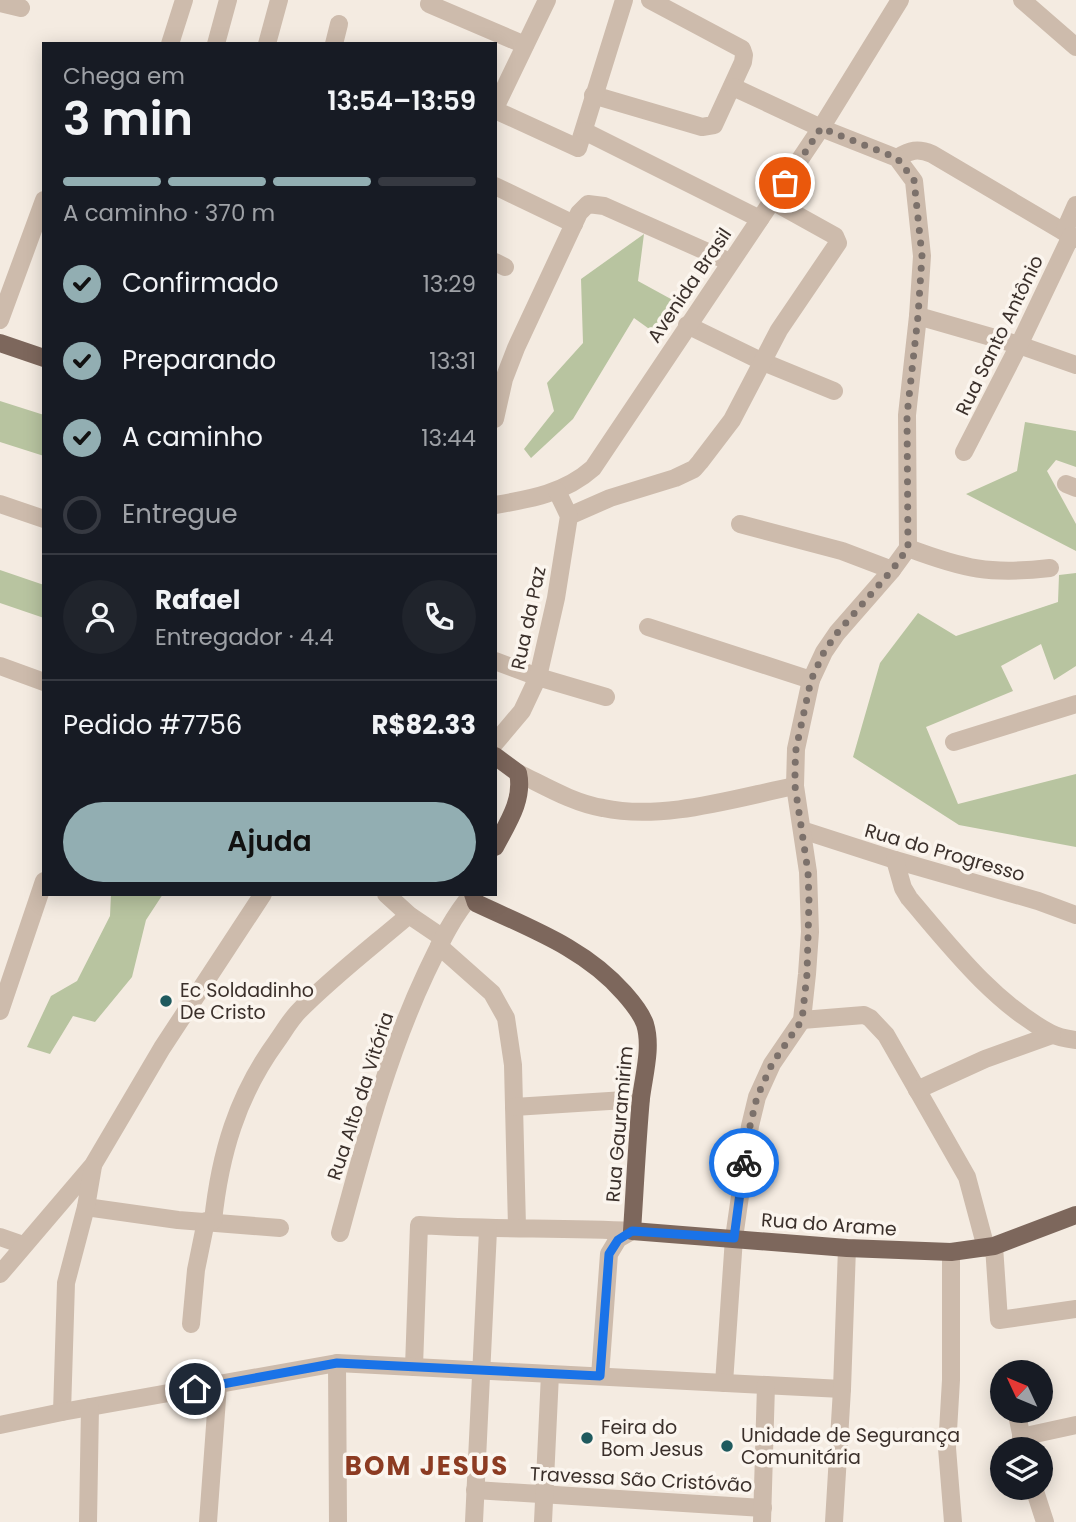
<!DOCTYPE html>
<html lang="pt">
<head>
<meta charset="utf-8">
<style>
	:root { --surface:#171b24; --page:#20242c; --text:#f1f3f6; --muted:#9ea1a6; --line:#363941; --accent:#92aeb2 }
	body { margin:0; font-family:Poppins,sans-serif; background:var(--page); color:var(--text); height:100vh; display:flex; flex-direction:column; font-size:26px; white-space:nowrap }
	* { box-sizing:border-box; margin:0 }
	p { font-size:23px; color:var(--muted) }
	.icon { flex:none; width:38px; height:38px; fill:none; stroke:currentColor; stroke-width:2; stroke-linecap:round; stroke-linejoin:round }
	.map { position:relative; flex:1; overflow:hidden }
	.drawer { position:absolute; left:42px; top:42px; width:455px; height:854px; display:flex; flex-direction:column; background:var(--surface); border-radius:0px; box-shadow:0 4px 18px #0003 }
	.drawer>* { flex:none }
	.needle { width:46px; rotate:314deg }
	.fabs { position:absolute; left:990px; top:1360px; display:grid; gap:14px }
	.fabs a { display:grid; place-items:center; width:63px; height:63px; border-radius:50%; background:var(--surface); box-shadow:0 4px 18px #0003; font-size:35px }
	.pin { position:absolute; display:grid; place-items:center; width:60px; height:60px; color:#fff; margin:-30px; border:4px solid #fff; border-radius:50%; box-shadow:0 2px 7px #0007 }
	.courier { position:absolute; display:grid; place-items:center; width:70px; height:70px; margin:-35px; border:5px solid #1a73e8; border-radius:50%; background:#fff; color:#222; box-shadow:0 2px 9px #0007 }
	.head em { font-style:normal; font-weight:600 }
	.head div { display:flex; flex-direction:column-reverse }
	.head { display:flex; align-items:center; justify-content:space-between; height:119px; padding:0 21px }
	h1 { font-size:46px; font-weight:600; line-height:52px }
	.bar { display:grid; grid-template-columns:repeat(4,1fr); gap:10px 7px; align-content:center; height:84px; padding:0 21px }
	.bar i { height:9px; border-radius:5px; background:var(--line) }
	.bar .on { background:var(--accent) }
	.bar p { grid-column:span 4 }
	.line { display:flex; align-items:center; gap:18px; padding:0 21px; border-top:2px solid var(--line) }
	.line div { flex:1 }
	.round { display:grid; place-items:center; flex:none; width:74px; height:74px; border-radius:37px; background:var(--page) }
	ol { padding:0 21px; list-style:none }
	li { display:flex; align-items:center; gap:21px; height:77px }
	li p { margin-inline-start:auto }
	li .icon { padding:7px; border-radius:50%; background:var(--accent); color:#111; stroke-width:4 }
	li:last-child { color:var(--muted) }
	li i { width:38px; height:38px; border:4px solid var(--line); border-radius:50% }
	.primary-button { display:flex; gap:14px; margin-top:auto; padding:14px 21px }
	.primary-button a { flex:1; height:80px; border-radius:42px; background:var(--accent); color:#111; font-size:28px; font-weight:600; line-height:80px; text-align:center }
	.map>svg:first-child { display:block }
	.green { fill:#b8c4a0 }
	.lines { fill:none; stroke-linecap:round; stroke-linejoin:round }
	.minor { stroke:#cdbbac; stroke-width:18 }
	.major { stroke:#7d675c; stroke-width:18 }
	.done { stroke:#7c716b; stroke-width:7; stroke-dasharray:0 12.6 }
	.route { stroke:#1a73e8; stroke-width:9 }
	.poi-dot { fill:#1f5a5e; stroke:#fbf5ee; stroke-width:2.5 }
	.labels { text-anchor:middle; stroke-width:7; stroke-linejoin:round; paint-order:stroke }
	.street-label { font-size:19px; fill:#3b302b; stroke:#fbf5ee }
	.poi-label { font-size:19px; fill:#3b302b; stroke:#fbf5ee; text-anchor:start }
	.district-label { font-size:26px; font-weight:bold; letter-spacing:2px; fill:#8c3b22; stroke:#fbf5ee }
</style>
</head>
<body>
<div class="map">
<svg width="1076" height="1522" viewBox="0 0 1076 1522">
	<rect width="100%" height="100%" fill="#f4ebe1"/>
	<g class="green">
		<polygon points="644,234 638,281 680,304 659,336 634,318 573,419 531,458 524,449 554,411 547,383 583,343 581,279"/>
		<polygon points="0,401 44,415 44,456 0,442"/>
		<polygon points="1025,422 1076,431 1076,467 1056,460 1047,471 1076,524 1076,551 966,494 1017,471"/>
		<polygon points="0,570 44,585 44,618 0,603"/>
		<polygon points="1076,573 1076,666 1054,680 1041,644 1001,666 1013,691 926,727 958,804 1076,774 1076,847 959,825 853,757 880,663 918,613 956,636 1058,602 1059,575"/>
		<polygon points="111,894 163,894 146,920 132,977 95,1022 73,1016 50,1054 27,1047 51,996 77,981 110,916"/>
	</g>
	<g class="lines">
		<g class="minor">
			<polyline points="1022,0 1076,47"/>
			<polyline points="0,3 21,8"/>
			<polyline points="429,4 525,45"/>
			<polyline points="170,44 184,0"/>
			<polyline points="216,44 228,0"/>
			<polyline points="267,44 279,0"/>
			<polyline points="334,44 339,24"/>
			<polyline points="593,95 702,127 714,125 743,62 744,55 742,49 650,0"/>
			<polyline points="495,108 547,0"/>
			<polyline points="495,110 578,148 624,0"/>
			<polyline points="584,131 760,219"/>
			<path d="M 897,158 C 910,150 918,148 932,154 L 1076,239"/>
			<polyline points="495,186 574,224"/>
			<polyline points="1064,232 1076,205"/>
			<polyline points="495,262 505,267"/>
			<polyline points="918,316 1019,345 1076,365"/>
			<polyline points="0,320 44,200"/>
			<polyline points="687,325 761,361 834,391"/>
			<polyline points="495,419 504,379 516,348 579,213 588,204 604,206 730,262"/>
			<polyline points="964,452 1019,345 1071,236"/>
			<polyline points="1066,484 1076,488"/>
			<polyline points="0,504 44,519"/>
			<path d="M 495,505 C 531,499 565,493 593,468 L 821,128 L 900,0"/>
			<polyline points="569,516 610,498 675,478 694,469 700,462 732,420 779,330 838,243 835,236 772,201"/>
			<polyline points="740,524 842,551 892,570"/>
			<path d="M 908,548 C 964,569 990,575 1050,568"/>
			<polyline points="648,627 811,680"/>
			<polyline points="495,661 538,677 606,697"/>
			<polyline points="0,666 44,682"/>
			<polyline points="954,742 1076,704"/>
			<polyline points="495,743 522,711 538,677 556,598 569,516 557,491"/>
			<path d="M 518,773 C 545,786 573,803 603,808 C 663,821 735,798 795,786"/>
			<polyline points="802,830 895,860 1038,901 1076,915"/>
			<path d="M 895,860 L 903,888 L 909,898 C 950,946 993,1002 1050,1033 C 1057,1037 1068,1039 1076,1040"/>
			<polyline points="386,894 409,915 443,938"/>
			<polyline points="439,946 492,993 506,1018 513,1065 517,1227"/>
			<polyline points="0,1011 44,881"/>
			<polyline points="802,1020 864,1015 870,1018 886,1035 967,1177 986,1248"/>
			<polyline points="917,1090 985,1059 1052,1035"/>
			<polyline points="514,1107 641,1099"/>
			<polyline points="86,1207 178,1220 280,1228"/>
			<path d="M 213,1221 C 220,1154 237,1096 277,1041 C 284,1031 291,1019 299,1011 C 331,978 374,945 409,915"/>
			<path d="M 340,1233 C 364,1145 387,1056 426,973 C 440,944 451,919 472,894"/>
			<polyline points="0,1237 23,1245"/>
			<polyline points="994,1246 999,1320 1076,1309"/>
			<polyline points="951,1252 951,1380 947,1448 953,1522"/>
			<polyline points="0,1274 93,1165 162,1048 263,894"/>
			<polyline points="191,1324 196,1270 206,1221"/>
			<polyline points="337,1363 338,1522"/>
			<path d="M 414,1367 L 419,1225 C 490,1230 561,1227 632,1231"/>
			<polyline points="600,1376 609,1254 618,1239 632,1231"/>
			<polyline points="724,1383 734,1238 750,1126 757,1097 772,1064 802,1020 807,974 810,932 808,872 795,786 796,749 811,680 824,652 837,633 892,570 908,548 907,415 918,316 922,256 914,181 897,158 821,128 733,87"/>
			<polyline points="1016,1410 1024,1448"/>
			<polyline points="62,1412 66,1283 86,1207 93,1166"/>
			<polyline points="0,1425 62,1412 337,1363 842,1389"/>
			<polyline points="1021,1437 1076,1425"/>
			<polyline points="1034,1488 1045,1522"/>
			<polyline points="475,1490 763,1508"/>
			<polyline points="88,1522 90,1407"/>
			<polyline points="208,1522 218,1385"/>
			<polyline points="474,1522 488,1230"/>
			<polyline points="543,1522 550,1374"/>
			<polyline points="762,1522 766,1385"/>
			<polyline points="834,1522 842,1389 847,1248"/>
		</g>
		<g class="major">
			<polyline points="0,343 44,358"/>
			<path d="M 495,756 L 518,773 C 524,800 507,824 495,847"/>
			<path d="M 473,894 L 476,903 C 529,928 585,948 624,993 C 632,1002 641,1013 645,1024 C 652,1047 644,1074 641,1098 C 637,1142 635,1186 632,1231 L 847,1248 L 951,1252 L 994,1246 L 1076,1215"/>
		</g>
	</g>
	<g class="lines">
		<polyline class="done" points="744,1163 750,1126 757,1097 772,1064 802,1020 807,974 809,901 808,872 795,786 795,767 796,749 811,680 824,652 837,633 892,570 908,548 907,415 918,316 922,256 914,180 897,158 821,128 785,183"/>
		<polyline class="route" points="195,1389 337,1363 600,1376 609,1254 618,1240 632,1231 734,1238 744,1163"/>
	</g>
	<g class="poi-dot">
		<circle cx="166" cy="1001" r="7"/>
		<circle cx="587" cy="1438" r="7"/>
		<circle cx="727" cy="1446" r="7"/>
	</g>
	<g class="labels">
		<g class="street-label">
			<text transform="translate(689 285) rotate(-56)" y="7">Avenida Brasil</text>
			<text transform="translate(999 335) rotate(-64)" y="7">Rua Santo Antônio</text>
			<text transform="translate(528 618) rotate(-78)" y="7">Rua da Paz</text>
			<text transform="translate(945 852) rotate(16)" y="7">Rua do Progresso</text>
			<text transform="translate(360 1096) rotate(-72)" y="7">Rua Alto da Vitória</text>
			<text transform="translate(619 1124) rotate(-85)" y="7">Rua Gauramirim</text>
			<text transform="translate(829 1224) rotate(4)" y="7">Rua do Arame</text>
			<text transform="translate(641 1479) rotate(3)" y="7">Travessa São Cristóvão</text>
		</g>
		<g class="poi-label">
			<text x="180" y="997">Ec Soldadinho<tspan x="180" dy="22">De Cristo</tspan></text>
			<text x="601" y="1434">Feira do<tspan x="601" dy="22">Bom Jesus</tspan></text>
			<text x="741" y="1442">Unidade de Segurança<tspan x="741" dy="22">Comunitária</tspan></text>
		</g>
		<g class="district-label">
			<text x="427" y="1475">BOM JESUS</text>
		</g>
	</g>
</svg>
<div class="fabs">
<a><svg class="needle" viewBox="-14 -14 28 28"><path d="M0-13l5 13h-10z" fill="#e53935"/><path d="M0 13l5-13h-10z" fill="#9ea1a6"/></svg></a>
<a><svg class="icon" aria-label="layers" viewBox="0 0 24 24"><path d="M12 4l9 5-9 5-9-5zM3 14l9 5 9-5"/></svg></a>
</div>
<div class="pin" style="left:785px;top:183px;background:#ea580c"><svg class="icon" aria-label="bag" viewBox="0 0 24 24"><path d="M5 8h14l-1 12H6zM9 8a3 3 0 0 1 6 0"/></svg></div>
<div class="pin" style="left:195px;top:1389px;background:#1f2937"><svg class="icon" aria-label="home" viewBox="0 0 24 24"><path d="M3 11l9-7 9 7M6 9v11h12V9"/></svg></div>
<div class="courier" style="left:744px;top:1163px"><svg class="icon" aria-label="bike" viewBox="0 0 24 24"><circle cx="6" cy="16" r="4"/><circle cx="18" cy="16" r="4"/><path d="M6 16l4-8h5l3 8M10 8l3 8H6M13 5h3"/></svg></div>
<section class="drawer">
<div class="head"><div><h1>3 min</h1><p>Chega em</p></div><em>13:54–13:59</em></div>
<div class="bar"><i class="on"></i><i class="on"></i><i class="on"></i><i></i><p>A caminho · 370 m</p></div>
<ol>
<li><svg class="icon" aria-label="check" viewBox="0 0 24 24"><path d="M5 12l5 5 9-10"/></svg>Confirmado<p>13:29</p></li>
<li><svg class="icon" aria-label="check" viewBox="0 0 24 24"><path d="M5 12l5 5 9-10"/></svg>Preparando<p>13:31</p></li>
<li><svg class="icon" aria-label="check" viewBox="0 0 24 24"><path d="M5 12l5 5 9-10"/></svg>A caminho<p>13:44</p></li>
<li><i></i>Entregue</li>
</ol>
<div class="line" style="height:126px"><a class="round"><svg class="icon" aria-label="person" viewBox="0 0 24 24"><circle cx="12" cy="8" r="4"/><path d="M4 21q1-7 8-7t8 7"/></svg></a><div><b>Rafael</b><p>Entregador · 4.4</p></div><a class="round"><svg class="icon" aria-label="phone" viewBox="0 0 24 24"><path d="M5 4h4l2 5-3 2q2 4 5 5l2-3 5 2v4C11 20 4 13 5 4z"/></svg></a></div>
<div class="line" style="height:91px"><div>Pedido #7756</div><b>R$82.33</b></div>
<div class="primary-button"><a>Ajuda</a></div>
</section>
</div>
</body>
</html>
